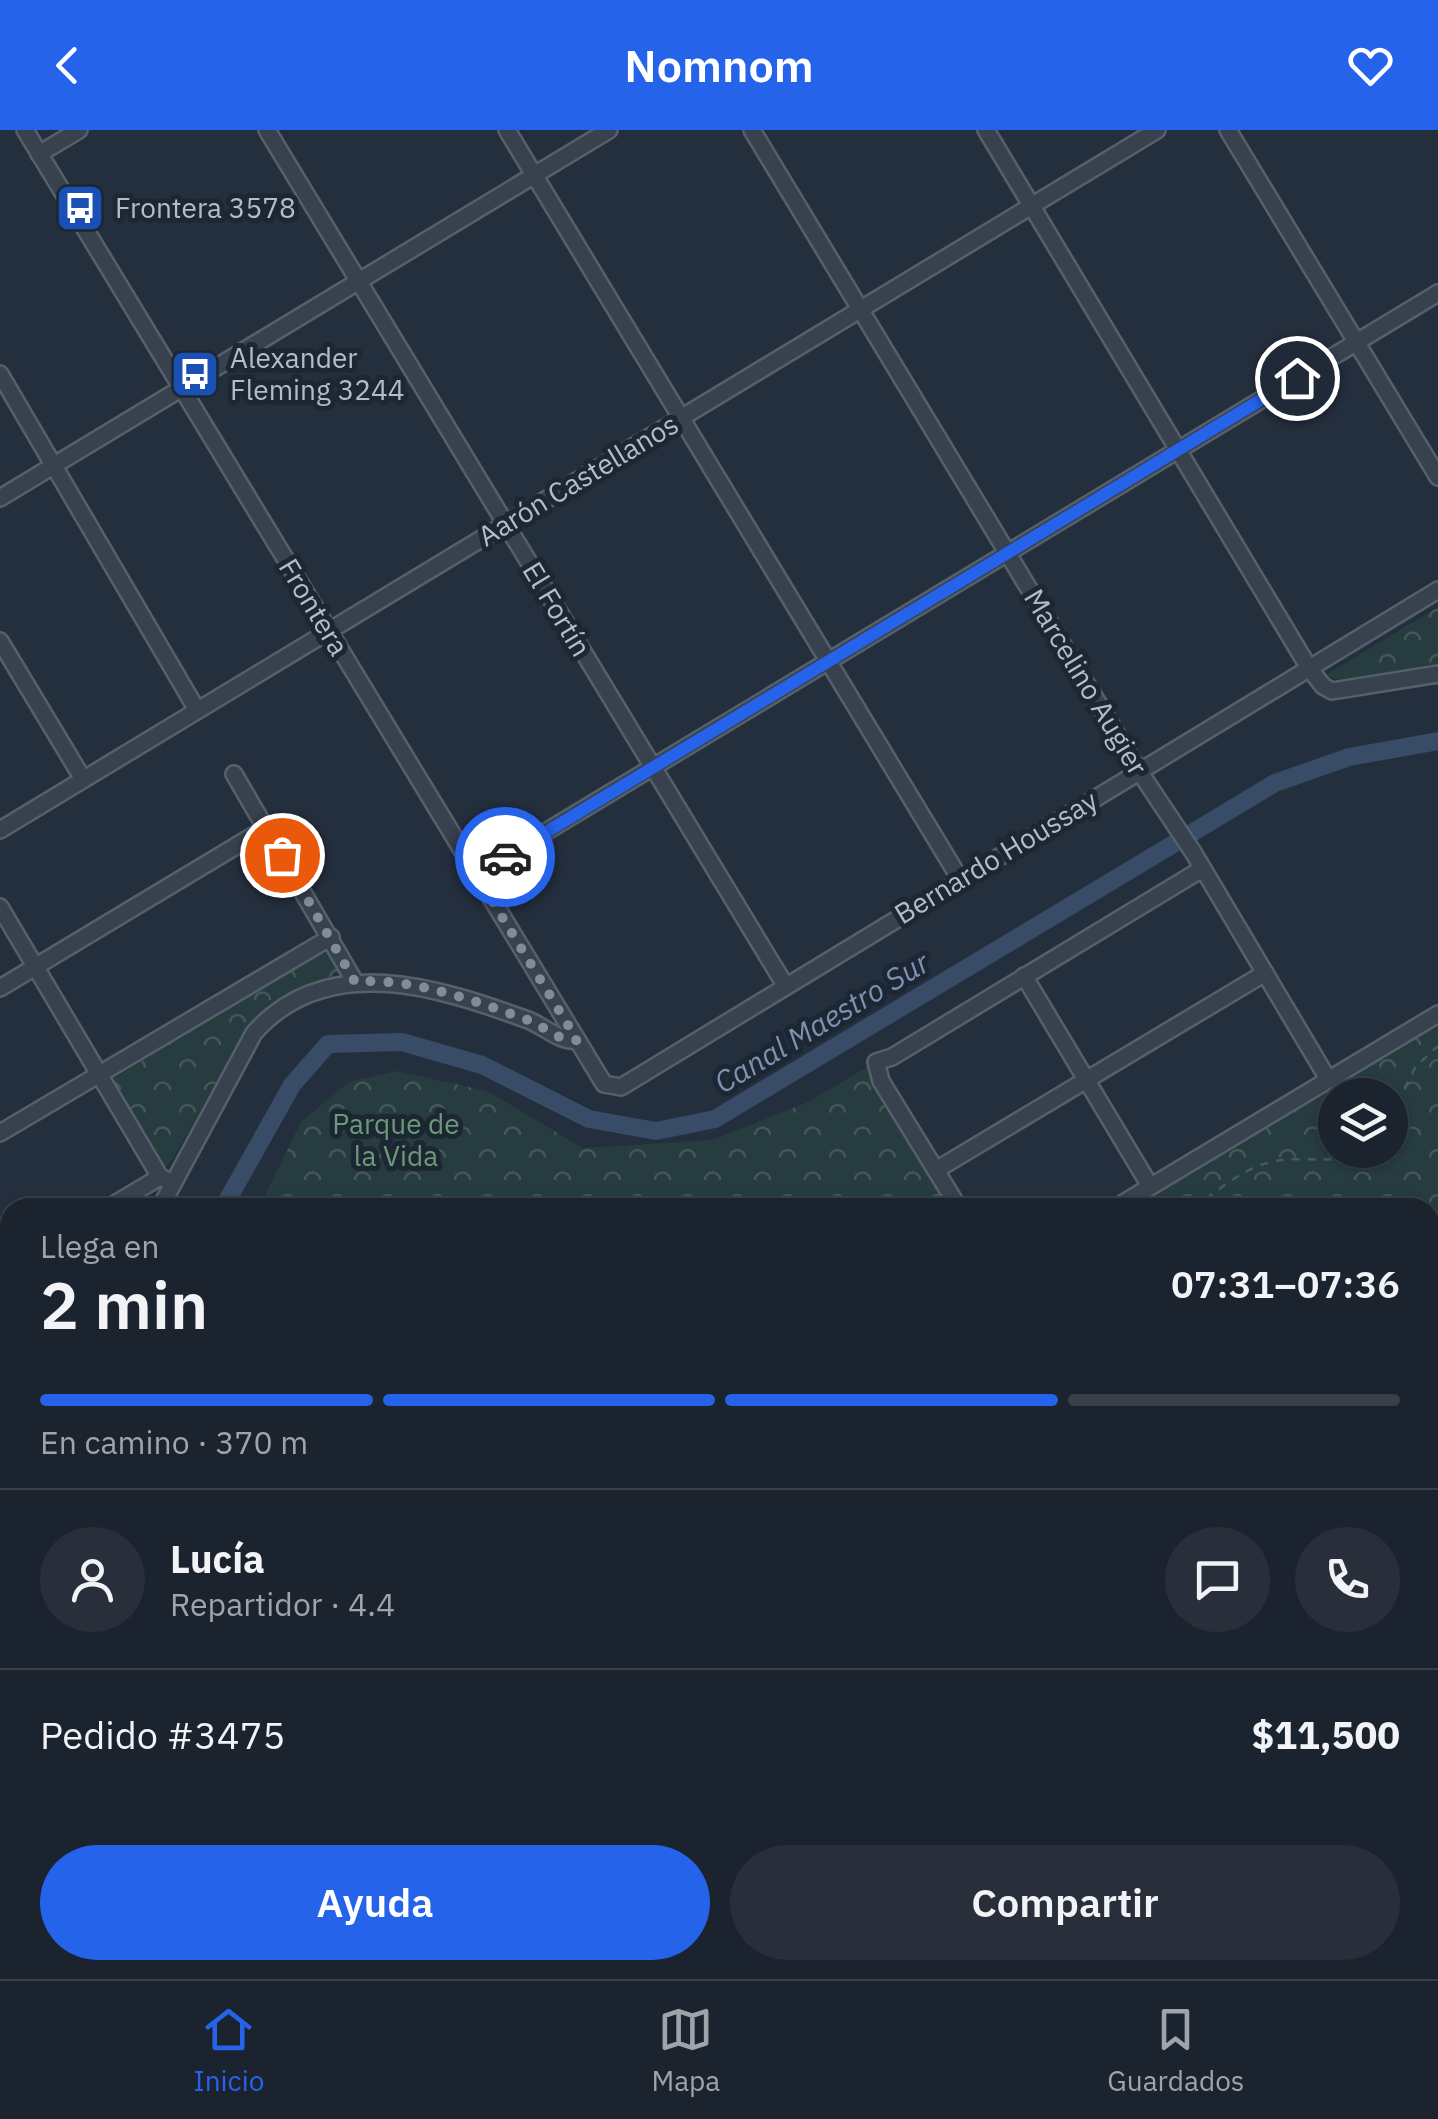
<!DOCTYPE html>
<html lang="es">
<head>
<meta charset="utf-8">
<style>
	:root { --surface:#1b232e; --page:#282f3a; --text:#f1f3f6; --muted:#a0a4aa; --line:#39404a; --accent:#2563eb }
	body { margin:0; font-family:"IBM Plex Sans",sans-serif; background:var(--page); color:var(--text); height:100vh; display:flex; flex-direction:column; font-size:38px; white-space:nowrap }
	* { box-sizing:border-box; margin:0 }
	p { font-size:32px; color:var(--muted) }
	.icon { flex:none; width:55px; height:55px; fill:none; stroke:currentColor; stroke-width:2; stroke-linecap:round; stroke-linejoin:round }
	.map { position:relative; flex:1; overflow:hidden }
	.sheet { position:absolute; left:0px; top:1068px; width:1440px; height:782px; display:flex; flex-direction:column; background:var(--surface); border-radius:30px 30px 0 0; box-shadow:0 2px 8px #0004,0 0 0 2px var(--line) }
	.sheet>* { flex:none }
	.controls { position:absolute; left:1318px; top:948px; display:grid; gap:20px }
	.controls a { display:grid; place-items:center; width:90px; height:90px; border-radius:50%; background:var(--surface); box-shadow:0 2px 8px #0004,0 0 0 2px var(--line); font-size:50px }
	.pin { position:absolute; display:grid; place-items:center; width:85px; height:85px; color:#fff; margin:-42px; border:5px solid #fff; border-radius:50%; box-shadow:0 2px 10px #0007 }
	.courier { position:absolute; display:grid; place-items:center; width:100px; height:100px; margin:-50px; border:8px solid #2563eb; border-radius:50%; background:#fff; color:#222; box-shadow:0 2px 12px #0007 }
	.overview em { font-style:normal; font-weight:600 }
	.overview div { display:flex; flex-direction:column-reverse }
	.overview { display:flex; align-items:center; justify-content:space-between; height:170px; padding:0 40px }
	h1 { font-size:65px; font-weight:600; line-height:75px }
	.bar { display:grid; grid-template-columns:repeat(4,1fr); gap:15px 10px; align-content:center; height:120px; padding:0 40px }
	.bar i { height:12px; border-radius:8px; background:var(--line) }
	.bar .selected { background:var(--accent) }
	.bar p { grid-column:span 4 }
	.line { display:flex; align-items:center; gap:25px; padding:0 40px; border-top:2px solid var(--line) }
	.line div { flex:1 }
	.round { display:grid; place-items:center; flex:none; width:105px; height:105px; border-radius:52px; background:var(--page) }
	.action { display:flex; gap:20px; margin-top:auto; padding:20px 40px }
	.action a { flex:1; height:115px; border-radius:60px; background:var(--accent); color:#fff; font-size:40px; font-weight:600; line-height:115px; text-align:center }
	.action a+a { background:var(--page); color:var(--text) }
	header { display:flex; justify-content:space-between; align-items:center; height:130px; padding:0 40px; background:var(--accent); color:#fff; font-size:45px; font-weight:600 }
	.tab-bar { display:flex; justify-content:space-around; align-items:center; height:140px; border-top:2px solid var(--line); background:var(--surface); font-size:28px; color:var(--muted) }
	.tab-bar a { display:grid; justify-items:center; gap:5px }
	.tab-bar .selected { color:var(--accent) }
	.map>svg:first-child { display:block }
	.park { fill:url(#park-crowns); fill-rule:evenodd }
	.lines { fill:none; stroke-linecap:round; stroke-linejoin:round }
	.canal { stroke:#394c67; stroke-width:18 }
	.minor-casing { stroke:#565f6c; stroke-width:20 }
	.path { stroke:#44595c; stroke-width:2.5; stroke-dasharray:8 8; stroke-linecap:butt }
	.minor { stroke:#38414e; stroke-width:15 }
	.done { stroke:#828b98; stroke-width:10; stroke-dasharray:0 18 }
	.route { stroke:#2563eb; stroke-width:12 }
	.labels { text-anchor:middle; stroke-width:10; stroke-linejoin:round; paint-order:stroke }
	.poi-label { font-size:28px; fill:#b4bcc9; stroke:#1d2633; text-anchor:start }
	.street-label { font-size:28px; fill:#b4bcc9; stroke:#1d2633 }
	.park-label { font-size:28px; fill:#6b9a76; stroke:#1d2633 }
	.water-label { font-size:30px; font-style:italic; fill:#7c92b1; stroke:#1d2633 }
</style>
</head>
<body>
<header><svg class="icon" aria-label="back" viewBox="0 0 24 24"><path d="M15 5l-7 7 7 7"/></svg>Nomnom<svg class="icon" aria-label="heart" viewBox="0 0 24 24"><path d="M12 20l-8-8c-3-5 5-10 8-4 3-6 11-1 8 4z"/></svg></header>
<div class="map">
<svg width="1438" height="1849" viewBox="0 0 1438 1849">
	<defs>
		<pattern id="park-crowns" width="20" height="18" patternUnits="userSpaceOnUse" patternTransform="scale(2.5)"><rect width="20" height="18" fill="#263c3f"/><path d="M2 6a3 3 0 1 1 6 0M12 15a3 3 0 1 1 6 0" fill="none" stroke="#435659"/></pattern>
	</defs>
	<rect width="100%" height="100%" fill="#242f3e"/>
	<g class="park">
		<polygon points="1438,477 1438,535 1342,551 1326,545"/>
		<polygon points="325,816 341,841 269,879 245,902 172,1030 165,1038 110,951"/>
		<path d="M 1438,884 L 1438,1849 L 0,1849 L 0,1333 L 10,1331 L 10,1840 L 1430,1840 L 1430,1078 L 1115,1077 ZM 1335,965 L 1390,965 L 1390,1020 L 1335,1020 Z"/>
		<polygon points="876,932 959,1078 259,1078 301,992 349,952 397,941 487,961 583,1018 713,1010 808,972"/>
	</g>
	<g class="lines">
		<g class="canal">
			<polyline points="223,1078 292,955 328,914 402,912 482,935 589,989 656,1001 715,989 1275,653 1349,627 1438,611"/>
			<polyline points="0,1307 10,1303"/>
		</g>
		<g class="minor-casing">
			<g id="minor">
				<polyline points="25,0 604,954 621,957 1438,460"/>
				<polyline points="267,0 785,855"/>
				<polyline points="507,0 960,749"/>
				<polyline points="752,0 1139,641 1193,722 1328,949"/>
				<polyline points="986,0 1309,538 1323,556 1332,561 1438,544"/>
				<polyline points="1228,0 1438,347"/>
				<polyline points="39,24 79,0"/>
				<polyline points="0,244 197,580"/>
				<polyline points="0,368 609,0"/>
				<polyline points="0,511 83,649"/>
				<polyline points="234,644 355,852"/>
				<polyline points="0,700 1157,0"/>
				<polyline points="476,744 1438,163"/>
				<polyline points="0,777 160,1047 173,1053"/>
				<polyline points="1024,846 1150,1056"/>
				<polyline points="0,858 266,698"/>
				<polyline points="0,1003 331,807"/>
				<polyline points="936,1040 1265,843"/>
				<polyline points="108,1078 160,1047"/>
				<path d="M 160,1078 L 254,903 C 327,820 440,858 528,890 C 544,896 561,913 577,910"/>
				<polyline points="959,1078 881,951 876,932 892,927 1202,739"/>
				<polyline points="1115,1078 1438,884"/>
				<polyline points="0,1142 10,1136"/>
				<polyline points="0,1253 10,1247"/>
			</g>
		</g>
		<g class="path">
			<polyline points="1390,987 1416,936 1438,916"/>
			<path d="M 1193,1078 C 1215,1063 1241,1040 1267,1033 C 1299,1023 1336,1038 1366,1020"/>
			<polyline points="1430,1215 1438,1204"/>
			<polyline points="1415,1840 1426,1849"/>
		</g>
		<use href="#minor" class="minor"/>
	</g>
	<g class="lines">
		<path class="done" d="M 282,725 L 355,852 C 412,847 475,871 528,890 C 544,896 561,913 577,910 L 476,744 L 505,727"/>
		<polyline class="route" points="505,727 1297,248"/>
	</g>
	<defs>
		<g id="bus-square" transform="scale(2.5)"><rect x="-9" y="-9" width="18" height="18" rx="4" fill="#1a4fb4" stroke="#1d2633"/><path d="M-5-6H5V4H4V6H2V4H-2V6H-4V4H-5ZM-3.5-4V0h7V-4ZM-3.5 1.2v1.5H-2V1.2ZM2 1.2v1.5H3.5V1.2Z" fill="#fff"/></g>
	</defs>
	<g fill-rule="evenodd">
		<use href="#bus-square" x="80" y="78"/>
		<use href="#bus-square" x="195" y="244"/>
	</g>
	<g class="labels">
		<g class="poi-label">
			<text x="115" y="88">Frontera 3578</text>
			<text x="230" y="238">Alexander<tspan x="230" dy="32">Fleming 3244</tspan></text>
		</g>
		<g class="street-label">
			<text transform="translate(578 350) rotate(-31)" y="10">Aarón Castellanos</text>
			<text transform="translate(314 477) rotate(59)" y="10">Frontera</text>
			<text transform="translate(557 479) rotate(59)" y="10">El Fortín</text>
			<text transform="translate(1086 552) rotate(59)" y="10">Marcelino Augier</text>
			<text transform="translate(996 727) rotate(-31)" y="10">Bernardo Houssay</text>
		</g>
		<g class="park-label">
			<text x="396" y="1004">Parque de<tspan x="396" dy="32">la Vida</tspan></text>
		</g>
		<g class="water-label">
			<text transform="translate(822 893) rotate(-31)" y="10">Canal Maestro Sur</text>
		</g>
	</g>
</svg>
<div class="controls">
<a><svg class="icon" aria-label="layers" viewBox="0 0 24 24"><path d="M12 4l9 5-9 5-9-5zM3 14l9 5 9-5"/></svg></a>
</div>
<div class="pin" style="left:282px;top:725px;background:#ea580c"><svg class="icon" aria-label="bag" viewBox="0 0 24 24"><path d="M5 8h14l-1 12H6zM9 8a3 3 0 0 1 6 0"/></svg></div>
<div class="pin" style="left:1297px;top:248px;background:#1f2937"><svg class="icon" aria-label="home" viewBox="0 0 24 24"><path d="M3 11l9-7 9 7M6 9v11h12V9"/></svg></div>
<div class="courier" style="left:505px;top:727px"><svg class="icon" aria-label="car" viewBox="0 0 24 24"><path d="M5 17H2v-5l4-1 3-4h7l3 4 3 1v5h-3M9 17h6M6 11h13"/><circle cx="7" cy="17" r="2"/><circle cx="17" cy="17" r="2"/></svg></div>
<section class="sheet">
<div class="overview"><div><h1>2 min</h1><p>Llega en</p></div><em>07:31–07:36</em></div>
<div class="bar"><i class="selected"></i><i class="selected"></i><i class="selected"></i><i></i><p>En camino · 370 m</p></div>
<div class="line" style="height:180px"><a class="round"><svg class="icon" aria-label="person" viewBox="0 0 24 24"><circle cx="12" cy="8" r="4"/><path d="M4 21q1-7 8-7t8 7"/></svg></a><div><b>Lucía</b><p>Repartidor · 4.4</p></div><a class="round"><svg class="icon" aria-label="chat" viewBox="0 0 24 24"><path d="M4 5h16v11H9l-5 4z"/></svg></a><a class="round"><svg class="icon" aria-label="phone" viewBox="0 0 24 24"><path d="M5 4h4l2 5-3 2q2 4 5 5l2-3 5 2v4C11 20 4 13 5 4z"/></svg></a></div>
<div class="line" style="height:130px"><div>Pedido #3475</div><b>$11,500</b></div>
<div class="action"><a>Ayuda</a><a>Compartir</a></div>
</section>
</div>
<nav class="tab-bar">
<a class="selected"><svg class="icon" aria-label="home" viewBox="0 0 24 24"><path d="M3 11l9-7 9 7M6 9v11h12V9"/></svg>Inicio</a>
<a><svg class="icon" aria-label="map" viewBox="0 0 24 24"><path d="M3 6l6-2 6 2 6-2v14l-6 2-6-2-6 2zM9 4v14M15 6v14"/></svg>Mapa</a>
<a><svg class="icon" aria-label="saved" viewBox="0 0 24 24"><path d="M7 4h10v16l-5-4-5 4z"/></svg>Guardados</a>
</nav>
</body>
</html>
